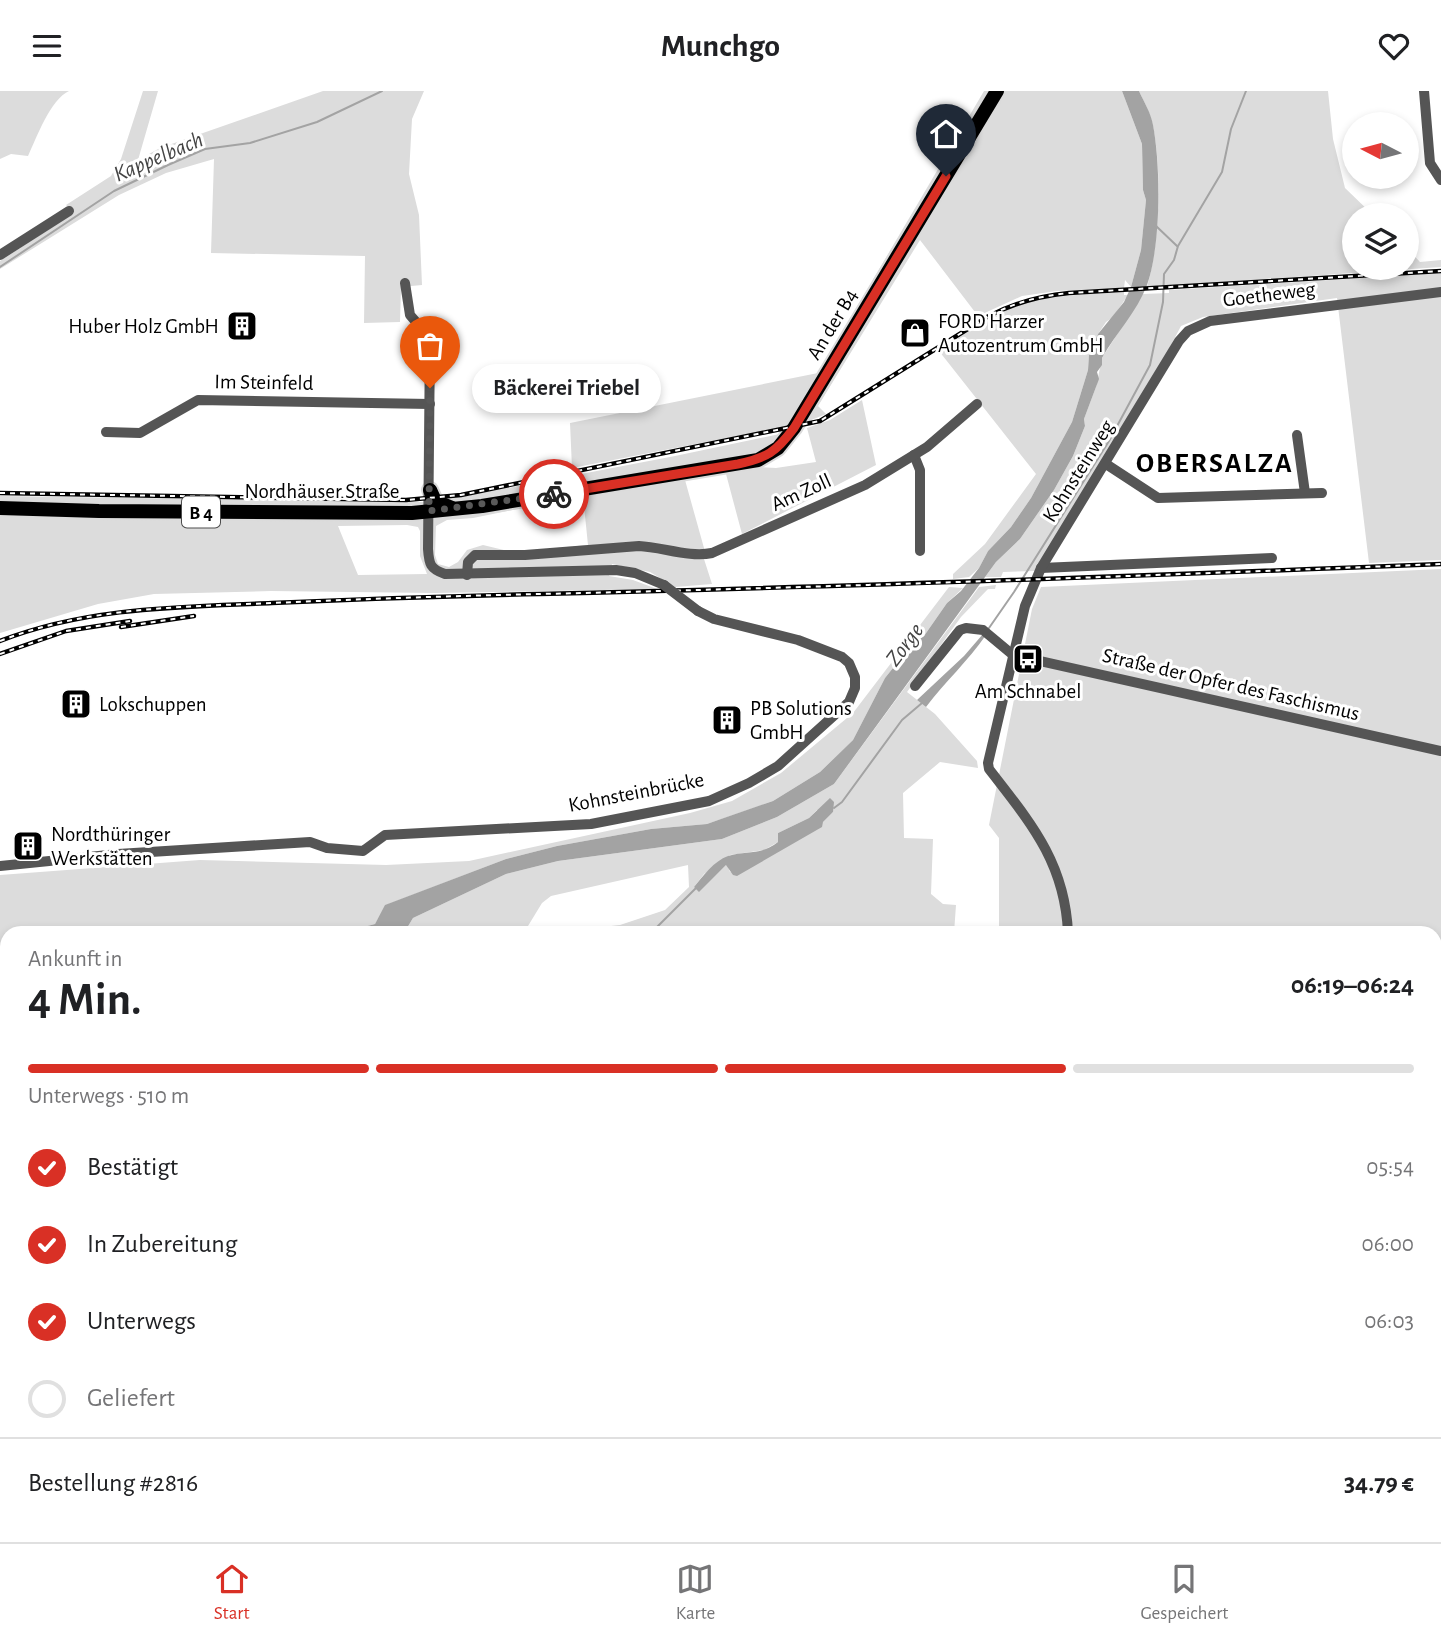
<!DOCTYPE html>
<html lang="de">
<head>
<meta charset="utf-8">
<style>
	:root { --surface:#fff; --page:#f6f6f6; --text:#202124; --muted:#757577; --line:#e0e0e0; --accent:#d93025 }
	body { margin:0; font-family:"Alegreya Sans",sans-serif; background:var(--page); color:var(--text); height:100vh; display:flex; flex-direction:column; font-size:26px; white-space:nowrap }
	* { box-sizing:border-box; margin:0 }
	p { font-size:23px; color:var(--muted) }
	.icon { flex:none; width:38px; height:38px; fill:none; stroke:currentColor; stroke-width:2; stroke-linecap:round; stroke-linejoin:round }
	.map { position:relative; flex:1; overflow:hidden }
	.sheet { position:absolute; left:0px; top:835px; width:1442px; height:618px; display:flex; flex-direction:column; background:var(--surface); border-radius:21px 21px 0 0; box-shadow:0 4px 10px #0003 }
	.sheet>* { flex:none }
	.needle { width:46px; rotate:276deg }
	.fabs { position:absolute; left:1342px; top:21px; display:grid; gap:14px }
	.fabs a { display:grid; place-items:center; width:77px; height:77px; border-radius:50%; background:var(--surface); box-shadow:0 4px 10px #0003; font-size:35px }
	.pin { position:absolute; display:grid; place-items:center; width:60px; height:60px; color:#fff; margin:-72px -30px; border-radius:50% 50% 50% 0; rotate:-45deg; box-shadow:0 0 7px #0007 }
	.pin .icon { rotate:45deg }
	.courier { position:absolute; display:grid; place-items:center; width:70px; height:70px; margin:-35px; border:5px solid #d93025; border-radius:50%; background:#fff; color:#222; box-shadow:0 2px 9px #0007 }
	.bubble { position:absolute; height:49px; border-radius:24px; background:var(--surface); box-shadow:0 4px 10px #0003; font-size:23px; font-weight:600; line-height:49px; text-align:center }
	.overview em { font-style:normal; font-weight:600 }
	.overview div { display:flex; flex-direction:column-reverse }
	.overview { display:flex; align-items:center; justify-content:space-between; height:119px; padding:0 28px }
	h1 { font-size:46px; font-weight:600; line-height:52px }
	.bar { display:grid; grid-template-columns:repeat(4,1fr); gap:10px 7px; align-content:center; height:84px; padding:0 28px }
	.bar i { height:9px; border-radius:5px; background:var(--line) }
	.bar .active { background:var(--accent) }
	.bar p { grid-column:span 4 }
	.line { display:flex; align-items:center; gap:18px; padding:0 28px; border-top:2px solid var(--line) }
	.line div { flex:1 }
	ol { padding:0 28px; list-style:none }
	li { display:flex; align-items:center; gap:21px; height:77px }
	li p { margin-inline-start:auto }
	li .icon { padding:7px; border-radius:50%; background:var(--accent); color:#fff; stroke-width:4 }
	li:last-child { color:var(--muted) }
	li i { width:38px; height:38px; border:4px solid var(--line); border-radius:50% }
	header { display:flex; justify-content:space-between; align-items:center; height:91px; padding:0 28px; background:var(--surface); font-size:32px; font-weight:600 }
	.tabs { display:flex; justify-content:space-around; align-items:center; height:98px; border-top:2px solid var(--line); background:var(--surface); font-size:19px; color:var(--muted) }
	.tabs a { display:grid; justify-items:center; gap:4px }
	.tabs .active { color:var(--accent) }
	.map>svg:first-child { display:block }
	.green { fill:#dcdcdc; fill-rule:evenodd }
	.water { fill:#a3a3a3 }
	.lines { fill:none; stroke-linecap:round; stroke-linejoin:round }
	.stream { stroke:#a3a3a3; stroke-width:2 }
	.major-casing { stroke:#dbdbdb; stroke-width:18 }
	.minor { stroke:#555; stroke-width:10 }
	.major { stroke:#000; stroke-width:14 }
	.rail-casing { stroke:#000; stroke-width:4.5 }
	.rail { stroke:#fff; stroke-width:2; stroke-dasharray:5; stroke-linecap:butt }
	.minor-bridge { stroke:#555; stroke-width:10 }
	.done { stroke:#595959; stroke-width:7; stroke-dasharray:0 12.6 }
	.route { stroke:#d93025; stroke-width:9 }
	.labels { text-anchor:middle; stroke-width:6; stroke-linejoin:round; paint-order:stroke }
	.shield { fill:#fff; stroke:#4c4c4c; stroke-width:2 }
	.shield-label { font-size:19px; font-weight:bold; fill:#000 }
	.street-label { font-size:21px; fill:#000; stroke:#fff }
	.poi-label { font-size:21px; fill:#000; stroke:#fff; text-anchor:start }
	.water-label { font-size:23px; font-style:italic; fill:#444; stroke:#fff }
	.district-label { font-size:28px; font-weight:bold; letter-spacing:2px; fill:#000; stroke:#fff }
</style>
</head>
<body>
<header><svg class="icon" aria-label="menu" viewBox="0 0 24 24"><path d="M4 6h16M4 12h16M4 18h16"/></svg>Munchgo<svg class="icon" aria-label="heart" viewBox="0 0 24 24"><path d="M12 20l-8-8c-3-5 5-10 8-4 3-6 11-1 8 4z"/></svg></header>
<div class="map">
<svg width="1441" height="1451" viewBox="0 0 1441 1451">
	<rect width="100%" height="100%" fill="#fff"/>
	<g class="green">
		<path d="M 0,0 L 69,0 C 50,9 37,46 28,65 L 11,63 L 0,68 Z"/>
		<polygon points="143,0 158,0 138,69 160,57 323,0 424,0 412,28 409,83 419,124 422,194 401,196 400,231 364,232 365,165 211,162 214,68 166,82 119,104 0,178 0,170 74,122 66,114 111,85 121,68"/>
		<polygon points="984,0 1122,0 1142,53 1143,99 1146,109 1141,159 1131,196 1125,189 1124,197 1057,200 1022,205 978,225 920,149 818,315 826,323 804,332 572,377 570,332 818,282"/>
		<path d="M 1139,0 L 1328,0 L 1333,48 L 1345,97 L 1373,124 L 1354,124 L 1354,177 L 1407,177 L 1407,157 L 1420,171 L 1441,169 L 1441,176 L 1147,196 C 1160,151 1162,80 1153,35 C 1151,23 1144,11 1139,0 Z"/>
		<polygon points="1441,182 1441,469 1369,472 1337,207 1203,226 1181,235 1154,286 1035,480 1003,481 1001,486 985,486 996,471 1020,448 1054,399 1073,365 1085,335 1084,328 1096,296 1102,267 1143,203 1169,202 1169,199"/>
		<path d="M 1124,201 L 1124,204 L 1128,204 L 1113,226 L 1106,231 L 1098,243 L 1089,265 L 1088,279 L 1072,331 L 1031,407 L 1011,436 L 988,460 L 979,477 L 969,486 L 953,488 L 953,483 L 985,453 L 1036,383 L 939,260 C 959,247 978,232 999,222 C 1037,203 1082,204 1124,201 Z"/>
		<path d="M 862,309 L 876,374 L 742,443 L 726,383 L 685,389 L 704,457 L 704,468 L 712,493 L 675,496 L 650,481 L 612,473 L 609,485 L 633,489 L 657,498 L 434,502 L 271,500 L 154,503 L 98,513 L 0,542 L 0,405 L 422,411 L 466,405 L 675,365 L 799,339 L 756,376 L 776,377 L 816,371 L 807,337 L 830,329 ZM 583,405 L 588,454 L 512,461 L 483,454 L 467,459 L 458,471 L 449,476 L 438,473 L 435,464 L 436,435 L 447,429 L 473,427 ZM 407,434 L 418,436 L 420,440 L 420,465 L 427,483 L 358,484 L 338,435 Z"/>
		<polygon points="1441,478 1441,1158 1435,1158 1435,842 999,842 999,747 989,734 1032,518 1041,496"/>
		<path d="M 996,494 L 995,498 L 988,498 L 961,526 L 907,601 L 935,623 L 977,670 L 978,677 L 940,671 L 903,702 L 904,747 L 933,748 L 931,803 L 943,813 L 956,814 L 954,842 L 548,842 L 620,834 L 665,819 L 689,796 L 688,774 L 551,805 L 542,812 L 528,835 L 530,842 L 404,842 L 413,827 L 506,783 L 558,770 L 722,748 L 777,726 L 834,693 L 979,496 ZM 817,719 L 833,721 L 823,731 L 730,781 L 727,773 L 699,800 L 694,796 L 704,783 L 730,764 L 764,759 L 778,751 L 778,742 L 809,727 Z"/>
		<polygon points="949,496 963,497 947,512 924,545 913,552 885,587 853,649 820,681 773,710 707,733 651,738 557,755 506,768 386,814 375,833 341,842 7,842 7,933 0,933 0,784 200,769 386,774 469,770 690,722 732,710 781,682 853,622"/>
		<polygon points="517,1446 1334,1446 1335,1451 515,1451"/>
	</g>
	<g class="water">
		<path d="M 1122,0 L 1139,0 C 1144,11 1151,22 1153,34 C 1161,76 1161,155 1147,194 C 1137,221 1116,242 1102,267 L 1102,274 L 1097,281 L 1099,288 L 1084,328 L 1085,335 L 1073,365 L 1054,399 L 1020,448 L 996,471 L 834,693 L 777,726 L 722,748 L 558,770 L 506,783 L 413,827 L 404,842 L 341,842 L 375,833 L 385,814 L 506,768 L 557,755 L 651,738 L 707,733 L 721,728 L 773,710 L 820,681 L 853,649 L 885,587 L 913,552 L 924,545 L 947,512 L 961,500 L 979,477 L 988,460 L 1011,436 L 1031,407 L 1072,331 L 1088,279 L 1089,264 L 1098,243 L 1124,211 L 1131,196 L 1141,159 L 1146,109 L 1143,99 L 1142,53 Z"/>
		<path d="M 983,543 L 986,544 C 968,570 945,591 926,616 L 917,609 L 964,565 Z"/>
		<path d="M 830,707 L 834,711 L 833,721 L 823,731 L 822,736 L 737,785 L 733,784 L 726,774 L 699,801 L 694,796 C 703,785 714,770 728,765 C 747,759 760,765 778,751 L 778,742 L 809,727 Z"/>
	</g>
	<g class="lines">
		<g class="stream">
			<polyline points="1155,134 1177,155"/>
			<polyline points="0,176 114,100 168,74 205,58 250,52 317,31 382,0"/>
			<polyline points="989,537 1014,501 1109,350 1150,274 1163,211 1164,183 1174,169 1178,155 1222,81 1231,38 1246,0"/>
			<polyline points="834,717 842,711 902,629 922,612"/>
			<polyline points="651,842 696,797"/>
			<polyline points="1437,1081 1441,1076"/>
			<polyline points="1316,1446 1317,1451"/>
			<polyline points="1304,1451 1304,1446"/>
		</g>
		<g class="major-casing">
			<g id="major">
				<polyline points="430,399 435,410 452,417"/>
				<polyline points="0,417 99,420 412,422 482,415 758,369 778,357 794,337 997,0"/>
			</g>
		</g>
		<g class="minor">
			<polyline points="1424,0 1430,72 1441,89"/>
			<polyline points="0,164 69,120"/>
			<path d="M 405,192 L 410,224 L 430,247 L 428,458 C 429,473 430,478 445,483 L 616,479 L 635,482 L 664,494"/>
			<polyline points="106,341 140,342 198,309 430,313"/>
			<polyline points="1297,344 1305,402"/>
			<polyline points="914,364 920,379 920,460"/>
			<polyline points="1106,373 1158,407 1322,402"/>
			<polyline points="1041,477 1272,467"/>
			<path d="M 467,484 L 468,471 L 475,464 L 525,464 L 639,455 C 662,456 690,467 712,462 L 865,394 L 927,356 L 977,313"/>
			<polyline points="915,595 960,539 966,537 983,539 1013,564 1441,660"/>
			<polyline points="0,775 118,763 310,751 327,757 363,760 385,744 591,733 709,710 749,692 778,675 849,611 855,597 855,586 849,572 842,566 798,549 714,528 698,520"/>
			<path d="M 1068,842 C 1065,771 1030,731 989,678 L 988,672 L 1025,515 L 1041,477 L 1179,250 L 1188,240 L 1210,230 L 1441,201"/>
			<polyline points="904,1451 905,1446"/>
		</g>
		<use href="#major" class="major"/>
		<g class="rail-casing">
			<g id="rail">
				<path d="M 0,402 L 406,409 L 461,404 L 820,330 L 987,226 C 1013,212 1039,205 1069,202 L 1441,180"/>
				<polyline points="121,536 194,525"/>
				<path d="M 0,550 C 87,516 180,516 272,512 C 361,508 451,505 540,503 C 841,496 1141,485 1441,473"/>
				<polyline points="0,563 66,540 130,530"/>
			</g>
		</g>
		<use href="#rail" class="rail"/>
		<polyline class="minor-bridge" points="664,494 698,520"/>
	</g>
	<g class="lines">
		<polyline class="done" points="430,297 429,420 554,403"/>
		<path class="route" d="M 554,403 L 738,373 C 767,367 776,361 794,337 L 946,85"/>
	</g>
	<defs>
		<g id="building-square" transform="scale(1.575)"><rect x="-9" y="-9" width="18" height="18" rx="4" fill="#000" stroke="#fff"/><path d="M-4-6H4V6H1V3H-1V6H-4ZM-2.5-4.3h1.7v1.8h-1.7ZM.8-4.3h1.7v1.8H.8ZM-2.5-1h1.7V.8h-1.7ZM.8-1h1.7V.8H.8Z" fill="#fff"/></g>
		<g id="shop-square" transform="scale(1.575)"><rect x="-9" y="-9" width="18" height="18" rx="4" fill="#000" stroke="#fff"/><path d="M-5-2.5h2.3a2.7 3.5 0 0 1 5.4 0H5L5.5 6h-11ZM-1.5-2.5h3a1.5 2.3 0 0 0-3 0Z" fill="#fff"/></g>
		<g id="bus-square" transform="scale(1.575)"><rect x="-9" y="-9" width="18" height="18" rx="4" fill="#000" stroke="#fff"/><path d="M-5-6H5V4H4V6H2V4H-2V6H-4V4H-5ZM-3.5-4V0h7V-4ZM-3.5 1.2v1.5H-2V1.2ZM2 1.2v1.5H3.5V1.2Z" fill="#fff"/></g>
	</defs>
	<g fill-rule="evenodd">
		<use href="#building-square" x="242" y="235"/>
		<use href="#shop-square" x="915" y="242"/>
		<use href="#bus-square" x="1028" y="568"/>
		<use href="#building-square" x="76" y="613"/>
		<use href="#building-square" x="727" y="629"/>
		<use href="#building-square" x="28" y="755"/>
	</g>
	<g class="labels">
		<rect class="shield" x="182" y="405.5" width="38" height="31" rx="5"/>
		<g class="shield-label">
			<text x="201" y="428">B 4</text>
		</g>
		<g class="street-label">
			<text transform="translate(1269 203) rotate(-7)" y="7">Goetheweg</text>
			<text transform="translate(832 233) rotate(-59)" y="7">An der B4</text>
			<text transform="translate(264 291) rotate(1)" y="7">Im Steinfeld</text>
			<text transform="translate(1078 380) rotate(-58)" y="7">Kohnsteinweg</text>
			<text x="322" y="407">Nordhäuser Straße</text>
			<text transform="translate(801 401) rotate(-24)" y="7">Am Zoll</text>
			<text transform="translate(1231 593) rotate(13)" y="7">Straße der Opfer des Faschismus</text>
			<text transform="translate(636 701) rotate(-11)" y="7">Kohnsteinbrücke</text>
		</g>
		<g class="poi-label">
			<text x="938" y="237">FORD Harzer<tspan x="938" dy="24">Autozentrum GmbH</tspan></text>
			<text x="219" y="242" text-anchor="end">Huber Holz GmbH</text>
			<text x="1028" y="607" text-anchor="middle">Am Schnabel</text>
			<text x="99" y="620">Lokschuppen</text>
			<text x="750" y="624">PB Solutions<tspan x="750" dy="24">GmbH</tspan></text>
			<text x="51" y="750">Nordthüringer<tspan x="51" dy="24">Werkstätten</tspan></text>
		</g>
		<g class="water-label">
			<text transform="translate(158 65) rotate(-23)" y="8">Kappelbach</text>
			<text transform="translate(904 553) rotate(-53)" y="8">Zorge</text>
		</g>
		<g class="district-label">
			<text x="1215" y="381">OBERSALZA</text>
		</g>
	</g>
</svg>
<div class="fabs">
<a><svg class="needle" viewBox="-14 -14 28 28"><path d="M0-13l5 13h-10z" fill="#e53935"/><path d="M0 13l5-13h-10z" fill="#757577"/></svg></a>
<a><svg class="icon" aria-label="layers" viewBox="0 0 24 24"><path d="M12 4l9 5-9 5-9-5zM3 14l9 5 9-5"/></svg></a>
</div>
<div class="pin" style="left:430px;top:297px;background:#ea580c"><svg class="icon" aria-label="bag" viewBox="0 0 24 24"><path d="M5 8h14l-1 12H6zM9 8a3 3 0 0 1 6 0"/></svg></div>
<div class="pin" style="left:946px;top:85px;background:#1f2937"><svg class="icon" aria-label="home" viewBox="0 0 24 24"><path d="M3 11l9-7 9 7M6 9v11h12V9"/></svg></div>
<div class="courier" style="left:554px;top:403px"><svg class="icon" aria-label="bike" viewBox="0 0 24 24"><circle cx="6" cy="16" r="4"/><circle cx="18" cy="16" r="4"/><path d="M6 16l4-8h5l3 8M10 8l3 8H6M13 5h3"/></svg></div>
<div class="bubble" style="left:472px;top:273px;width:189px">Bäckerei Triebel</div>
<section class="sheet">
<div class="overview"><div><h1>4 Min.</h1><p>Ankunft in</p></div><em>06:19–06:24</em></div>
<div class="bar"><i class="active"></i><i class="active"></i><i class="active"></i><i></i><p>Unterwegs · 510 m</p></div>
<ol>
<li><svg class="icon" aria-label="check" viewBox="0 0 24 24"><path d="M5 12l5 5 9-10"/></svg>Bestätigt<p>05:54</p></li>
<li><svg class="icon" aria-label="check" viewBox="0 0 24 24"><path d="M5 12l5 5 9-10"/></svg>In Zubereitung<p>06:00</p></li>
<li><svg class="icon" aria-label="check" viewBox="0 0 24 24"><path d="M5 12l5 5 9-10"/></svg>Unterwegs<p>06:03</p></li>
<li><i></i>Geliefert</li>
</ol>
<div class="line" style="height:91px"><div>Bestellung #2816</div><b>34.79 €</b></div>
</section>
</div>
<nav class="tabs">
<a class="active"><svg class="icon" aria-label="home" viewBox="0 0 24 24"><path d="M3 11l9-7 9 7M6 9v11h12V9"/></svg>Start</a>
<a><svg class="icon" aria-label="map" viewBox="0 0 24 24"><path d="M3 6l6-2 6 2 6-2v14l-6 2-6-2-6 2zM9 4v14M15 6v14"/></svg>Karte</a>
<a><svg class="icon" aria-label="saved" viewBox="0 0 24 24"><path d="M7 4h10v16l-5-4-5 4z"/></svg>Gespeichert</a>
</nav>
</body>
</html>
